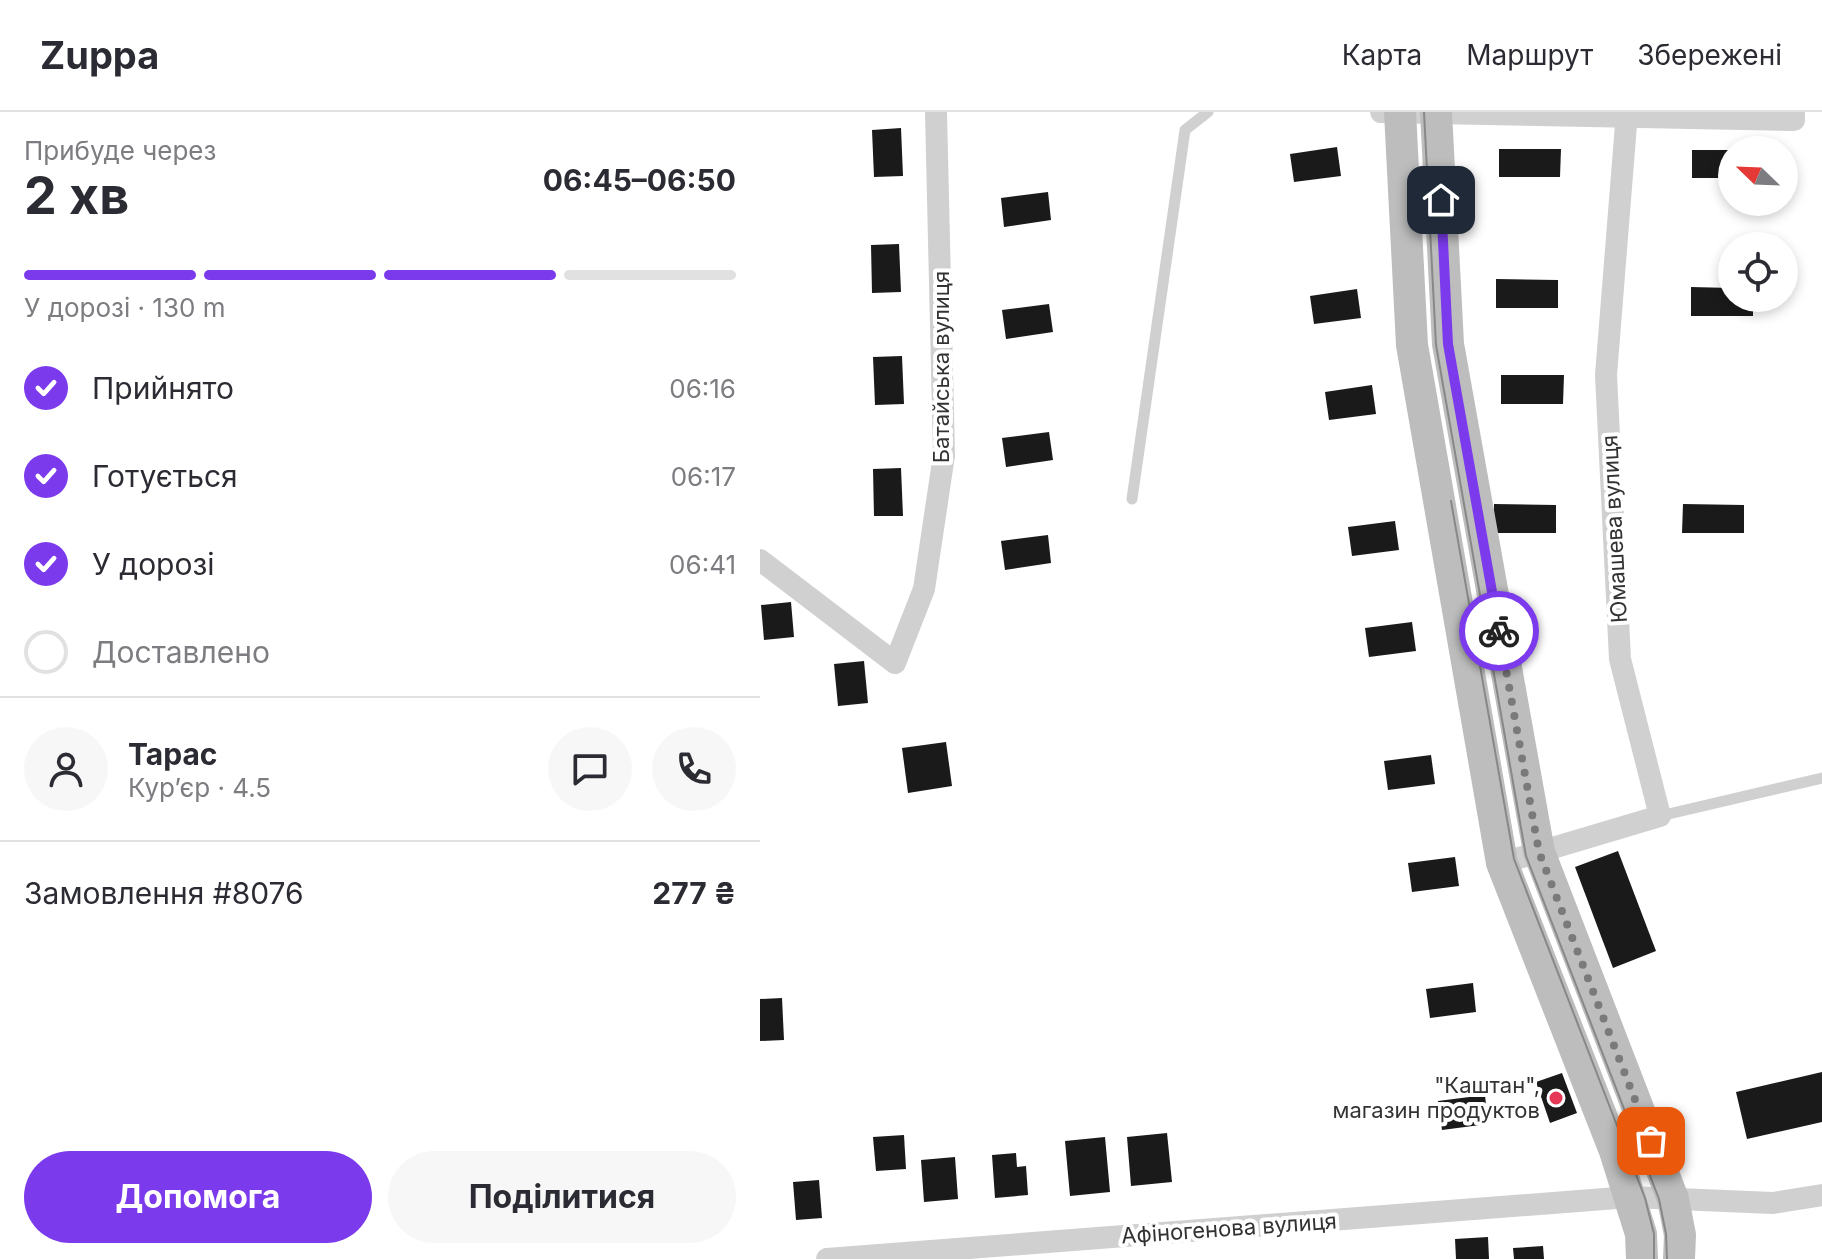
<!DOCTYPE html>
<html lang="uk">
<head>
<meta charset="utf-8">
<style>
	:root { --surface:#fff; --page:#f7f7f7; --text:#2b2b33; --muted:#7c7c81; --line:#e1e1e2; --accent:#7c3aed }
	body { margin:0; font-family:Inter,sans-serif; background:var(--page); color:var(--text); height:100vh; display:flex; flex-direction:column; font-size:30px; white-space:nowrap }
	* { box-sizing:border-box; margin:0 }
	p { font-size:26px; color:var(--muted) }
	.icon { flex:none; width:44px; height:44px; fill:none; stroke:currentColor; stroke-width:2; stroke-linecap:round; stroke-linejoin:round }
	.map { position:relative; flex:1; overflow:hidden }
	.side { display:flex; flex-direction:column; background:var(--surface); width:760px }
	.side>* { flex:none }
	.needle { width:52px; rotate:293deg }
	.fabs { position:absolute; left:958px; top:24px; display:grid; gap:16px }
	.fabs a { display:grid; place-items:center; width:80px; height:80px; border-radius:50%; background:var(--surface); box-shadow:0 4px 12px #0003; font-size:40px }
	.pin { position:absolute; display:grid; place-items:center; width:68px; height:68px; color:#fff; margin:-34px; border-radius:16px; box-shadow:0 4px 12px #0006 }
	.courier { position:absolute; display:grid; place-items:center; width:80px; height:80px; margin:-40px; border:6px solid #7c3aed; border-radius:50%; background:#fff; color:#222; box-shadow:0 2px 10px #0007 }
	.head em { font-style:normal; font-weight:700 }
	.head div { display:flex; flex-direction:column-reverse }
	.head { display:flex; align-items:center; justify-content:space-between; height:136px; padding:0 24px }
	h1 { font-size:52px; font-weight:700; line-height:60px }
	.bar { display:grid; grid-template-columns:repeat(4,1fr); gap:12px 8px; align-content:center; height:96px; padding:0 24px }
	.bar i { height:10px; border-radius:6px; background:var(--line) }
	.bar .current { background:var(--accent) }
	.bar p { grid-column:span 4 }
	.line { display:flex; align-items:center; gap:20px; padding:0 24px; border-top:2px solid var(--line) }
	.line div { flex:1 }
	.round { display:grid; place-items:center; flex:none; width:84px; height:84px; border-radius:42px; background:var(--page) }
	ol { padding:0 24px; list-style:none }
	li { display:flex; align-items:center; gap:24px; height:88px }
	li p { margin-inline-start:auto }
	li .icon { padding:8px; border-radius:50%; background:var(--accent); color:#fff; stroke-width:4 }
	li:last-child { color:var(--muted) }
	li i { width:44px; height:44px; border:4px solid var(--line); border-radius:50% }
	.cta { display:flex; gap:16px; margin-top:auto; padding:16px 24px }
	.cta a { flex:1; height:92px; border-radius:48px; background:var(--accent); color:#fff; font-size:32px; font-weight:700; line-height:92px; text-align:center }
	.cta a+a { background:var(--page); color:var(--text) }
	header { display:flex; align-items:center; gap:48px; box-sizing:border-box; height:112px; padding:0 40px; background:var(--surface); border-bottom:2px solid var(--line) }
	header strong { font-size:38px }
	nav { display:flex; gap:44px; margin-inline-start:auto; font-size:28px }
	main { display:flex; flex:1; min-height:0 }
	.map>svg:first-child { display:block }
	.building { fill:#1a1a1a }
	.lines { fill:none; stroke-linecap:round; stroke-linejoin:round }
	.service { stroke:#d0d0d0; stroke-width:11 }
	.minor { stroke:#d0d0d0; stroke-width:22 }
	.secondary { stroke:#bdbdbd; stroke-width:32 }
	.tram { stroke:#888; stroke-width:2 }
	.done { stroke:#7a7a7a; stroke-width:8; stroke-dasharray:0 14.4 }
	.route { stroke:#7c3aed; stroke-width:10 }
	.poi-dot { fill:#e73756; stroke:#fff; stroke-width:3 }
	.labels { text-anchor:middle; stroke-width:8; stroke-linejoin:round; paint-order:stroke }
	.street-label { font-size:22px; fill:#333; stroke:#fff }
	.poi-label { font-size:22px; fill:#333; stroke:#fff; text-anchor:end }
</style>
</head>
<body>
<header>
<strong>Zuppa</strong>
<nav><a>Карта</a><a>Маршрут</a><a>Збережені</a></nav>
</header>
<main>
<section class="side">
<div class="head"><div><h1>2 хв</h1><p>Прибуде через</p></div><em>06:45–06:50</em></div>
<div class="bar"><i class="current"></i><i class="current"></i><i class="current"></i><i></i><p>У дорозі · 130 m</p></div>
<ol>
<li><svg class="icon" aria-label="check" viewBox="0 0 24 24"><path d="M5 12l5 5 9-10"/></svg>Прийнято<p>06:16</p></li>
<li><svg class="icon" aria-label="check" viewBox="0 0 24 24"><path d="M5 12l5 5 9-10"/></svg>Готується<p>06:17</p></li>
<li><svg class="icon" aria-label="check" viewBox="0 0 24 24"><path d="M5 12l5 5 9-10"/></svg>У дорозі<p>06:41</p></li>
<li><i></i>Доставлено</li>
</ol>
<div class="line" style="height:144px"><a class="round"><svg class="icon" aria-label="person" viewBox="0 0 24 24"><circle cx="12" cy="8" r="4"/><path d="M4 21q1-7 8-7t8 7"/></svg></a><div><b>Тарас</b><p>Кур’єр · 4.5</p></div><a class="round"><svg class="icon" aria-label="chat" viewBox="0 0 24 24"><path d="M4 5h16v11H9l-5 4z"/></svg></a><a class="round"><svg class="icon" aria-label="phone" viewBox="0 0 24 24"><path d="M5 4h4l2 5-3 2q2 4 5 5l2-3 5 2v4C11 20 4 13 5 4z"/></svg></a></div>
<div class="line" style="height:104px"><div>Замовлення #8076</div><b>277 ₴</b></div>
<div class="cta"><a>Допомога</a><a>Поділитися</a></div>
</section>
<div class="map">
<svg width="1062" height="1147" viewBox="0 0 1062 1147">
	<rect width="100%" height="100%" fill="#fff"/>
	<g class="building">
		<polygon points="141,16 143,64 114,65 112,18"/>
		<polygon points="577,35 581,64 534,70 530,42"/>
		<polygon points="739,37 801,37 800,65 739,65"/>
		<rect x="932" y="38" width="40" height="28"/>
		<polygon points="288,80 291,108 244,115 241,86"/>
		<polygon points="139,132 141,180 112,181 111,133"/>
		<polygon points="736,167 798,168 798,196 736,196"/>
		<polygon points="931,175 972,176 972,186 993,186 993,204 931,204"/>
		<polygon points="597,177 601,206 554,212 550,184"/>
		<polygon points="289,192 293,220 246,227 242,198"/>
		<polygon points="142,244 144,292 115,293 113,245"/>
		<polygon points="741,263 804,263 803,292 741,292"/>
		<polygon points="612,273 616,302 569,308 565,280"/>
		<polygon points="289,320 293,348 246,355 242,326"/>
		<polygon points="141,356 143,404 114,404 113,357"/>
		<polygon points="734,392 796,393 796,421 734,421"/>
		<polygon points="923,392 984,393 984,421 922,421"/>
		<polygon points="635,409 639,438 592,444 588,415"/>
		<polygon points="288,423 291,451 245,458 241,429"/>
		<polygon points="31,490 34,525 4,528 1,493"/>
		<polygon points="652,510 656,539 609,545 605,516"/>
		<polygon points="104,549 108,591 78,594 74,552"/>
		<polygon points="186,630 192,674 148,681 142,636"/>
		<polygon points="671,643 675,672 628,678 624,649"/>
		<polygon points="858,739 896,839 853,856 815,755"/>
		<polygon points="695,745 699,774 652,780 648,751"/>
		<polygon points="713,871 716,900 670,906 666,877"/>
		<polygon points="22,886 24,928 0,929 0,887"/>
		<polygon points="1062,960 1062,1010 987,1027 976,980"/>
		<polygon points="802,961 817,1001 790,1011 776,970"/>
		<polygon points="725,983 728,1012 682,1018 678,989"/>
		<polygon points="407,1021 412,1070 371,1074 367,1025"/>
		<polygon points="144,1023 146,1057 116,1059 113,1025"/>
		<polygon points="345,1025 350,1080 310,1084 305,1029"/>
		<polygon points="256,1041 257,1055 266,1054 268,1083 235,1086 232,1043"/>
		<polygon points="195,1045 198,1087 164,1090 161,1048"/>
		<polygon points="59,1068 62,1106 36,1108 33,1070"/>
		<polygon points="728,1125 729,1147 696,1147 695,1127"/>
		<polygon points="783,1134 784,1147 754,1147 753,1136"/>
	</g>
	<g class="lines">
		<g class="service">
			<polyline points="372,387 425,18 448,0"/>
			<polyline points="900,704 1062,666"/>
		</g>
		<g class="minor">
			<polyline points="621,0 1034,8 1034,0"/>
			<polyline points="0,448 135,551 164,477 184,343 176,0"/>
			<polyline points="742,751 900,704 860,547 846,263 867,0"/>
			<polyline points="67,1147 870,1085 1013,1091 1062,1083"/>
		</g>
		<g class="secondary">
			<polyline points="640,0 652,233 742,751 855,1039 881,1122 882,1147"/>
			<polyline points="676,0 688,232 779,740 913,1087 920,1123 919,1147"/>
		</g>
		<g class="tram">
			<polyline points="664,0 676,233 766,744 899,1087 906,1122 907,1147"/>
			<polyline points="691,389 754,747 885,1086 894,1122 894,1147"/>
		</g>
	</g>
	<g class="lines">
		<polyline class="done" points="739,519 779,740 891,1029"/>
		<polyline class="route" points="681,88 688,232 739,519"/>
	</g>
	<circle class="poi-dot" cx="796" cy="986" r="8"/>
	<g class="labels">
		<g class="street-label">
			<text transform="translate(181 255) rotate(-90)" y="8">Батайська вулиця</text>
			<text transform="translate(854 417) rotate(-93)" y="8">Юмашева вулиця</text>
			<text transform="translate(469 1116) rotate(-4)" y="8">Афіногенова вулиця</text>
		</g>
		<g class="poi-label">
			<text x="780" y="981">"Каштан",<tspan x="780" dy="25">магазин продуктов</tspan></text>
		</g>
	</g>
</svg>
<div class="fabs">
<a><svg class="needle" viewBox="-14 -14 28 28"><path d="M0-13l5 13h-10z" fill="#e53935"/><path d="M0 13l5-13h-10z" fill="#7c7c81"/></svg></a>
<a><svg class="icon" aria-label="locate" viewBox="0 0 24 24"><circle cx="12" cy="12" r="6"/><path d="M12 2v4M12 18v4M2 12h4M18 12h4"/></svg></a>
</div>
<div class="pin" style="left:891px;top:1029px;background:#ea580c"><svg class="icon" aria-label="bag" viewBox="0 0 24 24"><path d="M5 8h14l-1 12H6zM9 8a3 3 0 0 1 6 0"/></svg></div>
<div class="pin" style="left:681px;top:88px;background:#1f2937"><svg class="icon" aria-label="home" viewBox="0 0 24 24"><path d="M3 11l9-7 9 7M6 9v11h12V9"/></svg></div>
<div class="courier" style="left:739px;top:519px"><svg class="icon" aria-label="bike" viewBox="0 0 24 24"><circle cx="6" cy="16" r="4"/><circle cx="18" cy="16" r="4"/><path d="M6 16l4-8h5l3 8M10 8l3 8H6M13 5h3"/></svg></div>
</div>
</main>
</body>
</html>
